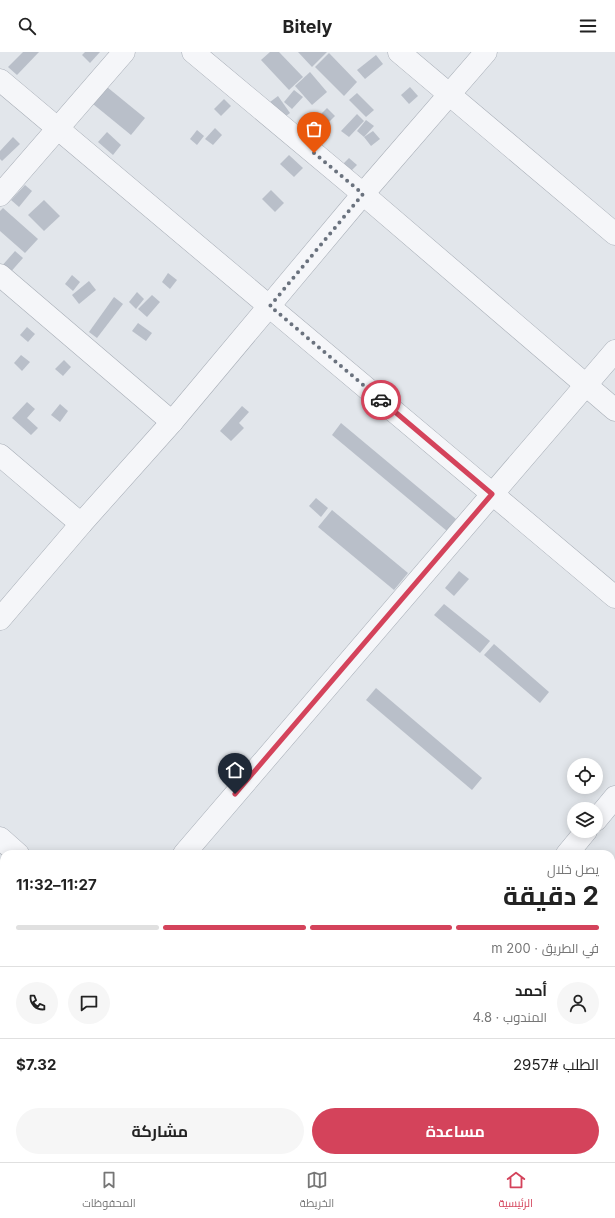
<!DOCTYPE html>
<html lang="ar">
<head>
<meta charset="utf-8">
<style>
	:root { --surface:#fff; --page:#f6f6f6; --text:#222; --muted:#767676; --line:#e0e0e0; --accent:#d4435b }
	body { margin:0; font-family:Inter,Cairo,sans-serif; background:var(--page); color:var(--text); direction:rtl; height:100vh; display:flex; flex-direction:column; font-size:15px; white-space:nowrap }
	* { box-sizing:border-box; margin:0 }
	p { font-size:13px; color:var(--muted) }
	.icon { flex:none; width:22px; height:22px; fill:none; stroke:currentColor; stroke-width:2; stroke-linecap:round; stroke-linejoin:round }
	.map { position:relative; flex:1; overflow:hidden; direction:ltr }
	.panel { position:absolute; left:0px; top:798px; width:615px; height:312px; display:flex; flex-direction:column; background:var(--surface); border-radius:12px 12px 0 0; box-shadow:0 2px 10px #0003; direction:rtl }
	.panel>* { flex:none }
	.buttons { position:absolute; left:567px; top:706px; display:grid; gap:8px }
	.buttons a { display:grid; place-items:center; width:36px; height:36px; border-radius:50%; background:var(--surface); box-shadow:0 2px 10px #0003; font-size:20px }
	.pin { position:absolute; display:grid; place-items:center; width:34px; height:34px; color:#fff; margin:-41px -17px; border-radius:50% 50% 50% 0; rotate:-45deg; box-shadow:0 0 4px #0007 }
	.pin .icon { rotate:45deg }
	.courier { position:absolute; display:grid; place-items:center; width:40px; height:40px; margin:-20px; border:3px solid #d4435b; border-radius:50%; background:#fff; color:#222; box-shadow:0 1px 5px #0007 }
	.overview em { font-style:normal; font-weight:700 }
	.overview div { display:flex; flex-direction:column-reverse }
	.overview { display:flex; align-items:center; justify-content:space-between; height:68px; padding:0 16px }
	h1 { font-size:26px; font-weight:700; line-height:30px }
	.bar { display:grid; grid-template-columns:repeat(4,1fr); gap:6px 4px; align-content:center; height:48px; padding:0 16px }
	.bar i { height:5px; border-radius:3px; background:var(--line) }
	.bar .on { background:var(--accent) }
	.bar p { grid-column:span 4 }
	.line { display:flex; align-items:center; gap:10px; padding:0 16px; border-top:1px solid var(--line) }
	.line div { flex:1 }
	.round { display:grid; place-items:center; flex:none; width:42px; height:42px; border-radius:21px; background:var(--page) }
	.primary-button { display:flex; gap:8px; margin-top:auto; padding:8px 16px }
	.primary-button a { flex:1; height:46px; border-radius:24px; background:var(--accent); color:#fff; font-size:16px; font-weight:700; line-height:46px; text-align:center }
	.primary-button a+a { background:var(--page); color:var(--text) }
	header { display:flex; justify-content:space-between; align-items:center; height:52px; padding:0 16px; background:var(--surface); font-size:18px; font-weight:700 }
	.tabs { display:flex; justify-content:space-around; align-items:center; height:56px; border-top:1px solid var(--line); background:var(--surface); font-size:11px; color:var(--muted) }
	.tabs a { display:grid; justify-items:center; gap:2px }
	.tabs .on { color:var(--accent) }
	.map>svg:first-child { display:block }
	.building { fill:#b9bfc9 }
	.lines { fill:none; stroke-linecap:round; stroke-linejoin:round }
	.street-casing { stroke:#a7adb6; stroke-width:23 }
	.street { stroke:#f5f6f9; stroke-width:22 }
	.done { stroke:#6a727e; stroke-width:4; stroke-dasharray:0 7.2 }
	.route { stroke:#d4435b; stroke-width:5 }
</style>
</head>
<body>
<header><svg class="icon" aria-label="menu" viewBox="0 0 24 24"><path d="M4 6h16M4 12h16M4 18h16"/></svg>Bitely<svg class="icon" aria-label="search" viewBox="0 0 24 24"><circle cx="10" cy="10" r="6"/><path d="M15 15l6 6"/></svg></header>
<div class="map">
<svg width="615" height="1110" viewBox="0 0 615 1110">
	<rect width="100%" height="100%" fill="#e2e6eb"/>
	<g class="building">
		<polygon points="23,0 39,0 17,23 8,15"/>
		<polygon points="85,0 100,0 90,11 82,3"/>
		<polygon points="270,0 279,0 303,25 289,38 261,8"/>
		<polygon points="298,0 327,0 312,15"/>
		<polygon points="329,1 357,30 344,44 315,15"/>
		<polygon points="376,3 383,12 365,27 357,18"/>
		<polygon points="310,20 327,40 312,53 295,34"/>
		<polygon points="107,35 145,66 131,83 93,52"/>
		<polygon points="410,35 418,44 409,52 401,43"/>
		<polygon points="294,38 303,45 292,57 284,50"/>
		<polygon points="357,41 374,58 366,65 349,48"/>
		<polygon points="278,44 290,61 282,67 270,50"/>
		<polygon points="224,47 231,54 221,64 214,57"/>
		<polygon points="327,56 335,64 325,74 317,66"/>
		<polygon points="357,62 364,69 349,85 341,79"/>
		<polygon points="366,68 374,74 364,85 357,79"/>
		<polygon points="215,76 222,83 213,93 205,87"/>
		<polygon points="197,78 204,84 197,93 190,87"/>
		<polygon points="373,79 380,87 371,94 364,85"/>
		<polygon points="107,80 121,93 113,103 98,90"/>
		<polygon points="13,85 20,92 2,109 0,107 0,99"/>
		<polygon points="289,103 303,116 294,125 280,112"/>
		<polygon points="349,106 357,113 348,122 340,115"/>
		<polygon points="25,133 32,139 19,155 11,148"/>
		<polygon points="271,138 284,151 275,160 262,147"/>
		<polygon points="44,148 60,164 44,179 28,163"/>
		<polygon points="3,156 38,187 25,201 0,179 0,159"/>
		<polygon points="15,199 23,206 8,223 0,216"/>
		<polygon points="168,221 177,228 170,237 162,230"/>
		<polygon points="72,223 80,230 73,239 65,232"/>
		<polygon points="89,229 96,238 79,252 72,243"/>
		<polygon points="137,240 144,247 136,257 129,250"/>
		<polygon points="152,243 160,250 147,265 138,257"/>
		<polygon points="114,245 123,252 97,286 89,280"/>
		<polygon points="138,271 152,281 146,289 132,279"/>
		<polygon points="27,275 35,282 28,290 20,283"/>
		<polygon points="21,303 30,310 22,319 14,311"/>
		<polygon points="64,308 71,315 63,324 55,317"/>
		<polygon points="27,350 35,357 27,366 38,376 31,383 12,366"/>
		<polygon points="60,352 68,359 60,370 51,363"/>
		<polygon points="242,354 249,360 239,371 244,376 231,389 220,379"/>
		<polygon points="341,371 456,467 447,479 332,383"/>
		<polygon points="316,446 328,456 321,465 309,454"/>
		<polygon points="332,458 408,521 394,538 318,475"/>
		<polygon points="459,519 469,527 454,544 445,536"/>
		<polygon points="444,552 490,589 480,601 434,563"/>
		<polygon points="494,592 549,640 540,651 484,603"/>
		<polygon points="376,636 482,726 472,738 366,648"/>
		<polygon points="615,901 615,919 611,915 611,906"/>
		<polygon points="615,1035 615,1051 611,1047 611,1040"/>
		<polygon points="546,1106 554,1106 550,1110"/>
		<polygon points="557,1106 571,1106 567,1110 553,1110"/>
	</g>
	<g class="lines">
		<g class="street-casing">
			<g id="street">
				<polyline points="193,0 363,142 615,358"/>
				<polyline points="399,0 615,182"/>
				<polyline points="0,28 615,545"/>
				<polyline points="0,143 124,0"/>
				<polyline points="0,223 172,370"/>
				<polyline points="0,403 81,472"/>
				<polyline points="0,567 81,472 172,370 363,142 486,0"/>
				<polyline points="596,768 615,745"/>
				<polyline points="0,786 18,802"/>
				<polyline points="184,802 615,299"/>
				<polyline points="567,802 586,779"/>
				<polyline points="611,924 615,927"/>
				<polyline points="0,1014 4,1010"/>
				<polyline points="101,1106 106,1110"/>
				<polyline points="362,1106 366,1110"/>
				<polyline points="301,1110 304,1106"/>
				<polyline points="478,1110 482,1106"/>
				<polyline points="608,1110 615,1102"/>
			</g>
		</g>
		<use href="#street" class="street"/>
	</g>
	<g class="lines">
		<polyline class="done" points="314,101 363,142 270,254 381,348"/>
		<polyline class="route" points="235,742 492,442 381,348"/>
	</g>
</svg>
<div class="buttons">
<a><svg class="icon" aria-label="locate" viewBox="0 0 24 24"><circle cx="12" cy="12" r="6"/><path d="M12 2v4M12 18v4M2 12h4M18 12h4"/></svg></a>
<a><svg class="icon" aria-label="layers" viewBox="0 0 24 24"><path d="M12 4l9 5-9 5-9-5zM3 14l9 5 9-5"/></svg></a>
</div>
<div class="pin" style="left:314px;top:101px;background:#ea580c"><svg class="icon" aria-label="bag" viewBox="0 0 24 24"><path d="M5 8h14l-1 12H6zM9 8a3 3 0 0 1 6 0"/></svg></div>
<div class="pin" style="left:235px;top:742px;background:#1f2937"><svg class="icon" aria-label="home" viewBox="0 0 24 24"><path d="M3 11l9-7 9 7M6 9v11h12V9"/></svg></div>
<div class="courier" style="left:381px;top:348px"><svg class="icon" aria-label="car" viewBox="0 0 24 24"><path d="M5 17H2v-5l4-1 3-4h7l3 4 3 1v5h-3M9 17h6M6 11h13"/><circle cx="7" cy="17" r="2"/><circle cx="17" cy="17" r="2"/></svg></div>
<section class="panel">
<div class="overview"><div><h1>2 دقيقة</h1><p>يصل خلال</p></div><em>11:27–11:32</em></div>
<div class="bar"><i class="on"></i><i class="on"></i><i class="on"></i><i></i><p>في الطريق · 200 m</p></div>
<div class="line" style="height:72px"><a class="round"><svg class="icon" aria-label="person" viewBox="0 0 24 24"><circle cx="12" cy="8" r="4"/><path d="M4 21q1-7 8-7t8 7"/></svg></a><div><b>أحمد</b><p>المندوب · 4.8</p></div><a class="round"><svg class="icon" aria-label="chat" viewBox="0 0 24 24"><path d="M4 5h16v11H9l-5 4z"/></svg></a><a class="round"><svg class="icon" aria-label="phone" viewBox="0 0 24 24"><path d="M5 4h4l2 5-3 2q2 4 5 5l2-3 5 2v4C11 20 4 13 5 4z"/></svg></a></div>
<div class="line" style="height:52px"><div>الطلب #2957</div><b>$7.32</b></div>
<div class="primary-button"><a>مساعدة</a><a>مشاركة</a></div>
</section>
</div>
<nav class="tabs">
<a class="on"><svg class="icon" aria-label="home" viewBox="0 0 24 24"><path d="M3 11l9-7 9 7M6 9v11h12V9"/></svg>الرئيسية</a>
<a><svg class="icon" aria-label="map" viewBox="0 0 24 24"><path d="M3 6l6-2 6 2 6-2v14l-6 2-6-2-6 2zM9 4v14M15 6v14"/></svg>الخريطة</a>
<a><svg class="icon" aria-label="saved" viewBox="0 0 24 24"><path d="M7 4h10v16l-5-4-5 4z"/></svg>المحفوظات</a>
</nav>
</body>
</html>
